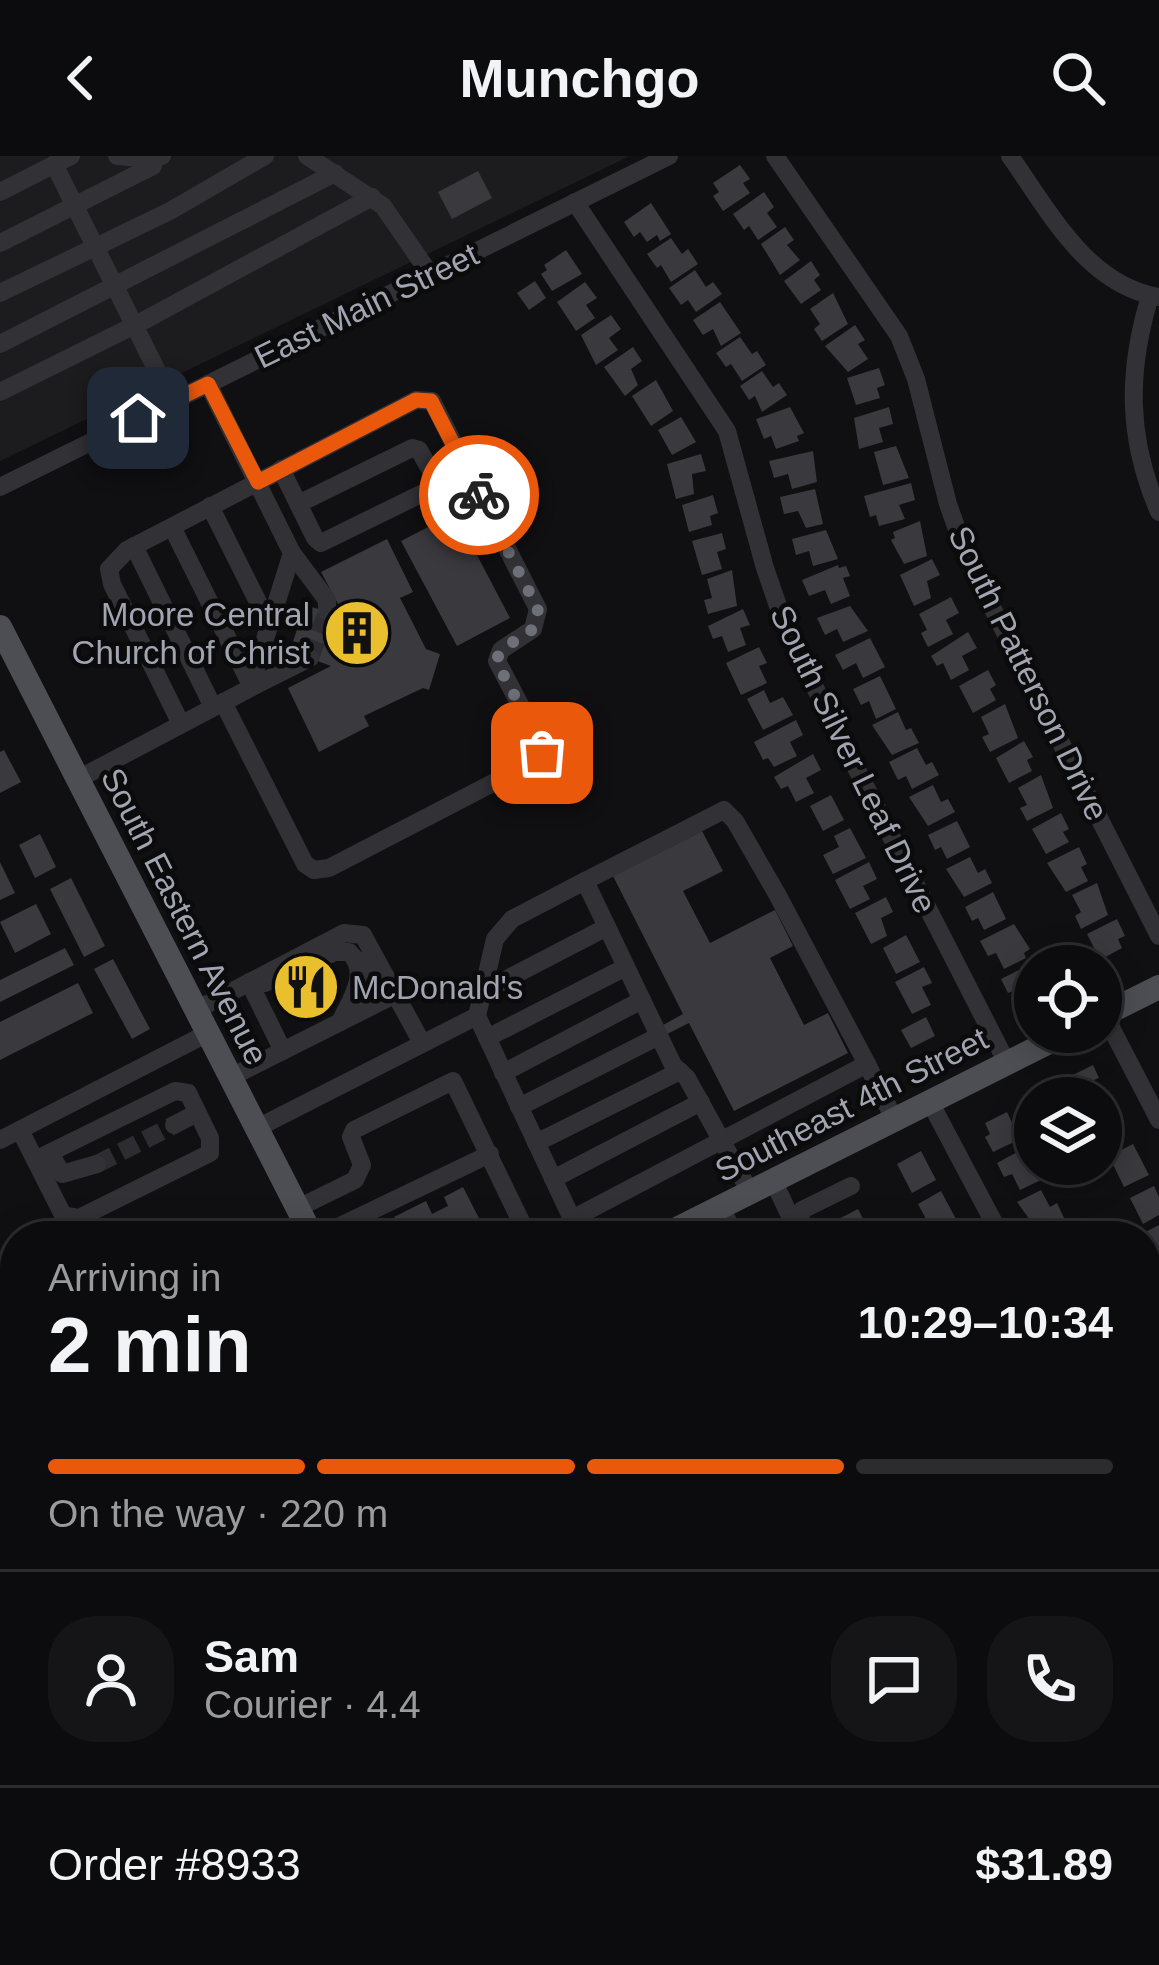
<!DOCTYPE html>
<html lang="en">
<head>
<meta charset="utf-8">
<style>
	:root { --surface:#0c0b0d; --page:#151416; --text:#f1f3f6; --muted:#9a9b9d; --line:#2c2b2e; --accent:#ea580c }
	body { margin:0; font-family:Arial,sans-serif; background:var(--page); color:var(--text); height:100vh; display:flex; flex-direction:column; font-size:45px; white-space:nowrap }
	* { box-sizing:border-box; margin:0 }
	p { font-size:39px; color:var(--muted) }
	.icon { flex:none; width:66px; height:66px; fill:none; stroke:currentColor; stroke-width:2; stroke-linecap:round; stroke-linejoin:round }
	.map { position:relative; flex:1; overflow:hidden }
	.details { position:absolute; left:0px; top:1065px; width:1161px; height:744px; display:flex; flex-direction:column; background:var(--surface); border-radius:48px 48px 0 0; box-shadow:0 6px 30px #0003,0 0 0 3px var(--line) }
	.details>* { flex:none }
	.buttons { position:absolute; left:1014px; top:789px; display:grid; gap:24px }
	.buttons a { display:grid; place-items:center; width:108px; height:108px; border-radius:50%; background:var(--surface); box-shadow:0 6px 30px #0003,0 0 0 3px var(--line); font-size:60px }
	.pin { position:absolute; display:grid; place-items:center; width:102px; height:102px; color:#fff; margin:-51px; border-radius:24px; box-shadow:0 6px 18px #0006 }
	.courier { position:absolute; display:grid; place-items:center; width:120px; height:120px; margin:-60px; border:9px solid #ea580c; border-radius:50%; background:#fff; color:#222; box-shadow:0 3px 15px #0007 }
	.head em { font-style:normal; font-weight:700 }
	.head div { display:flex; flex-direction:column-reverse }
	.head { display:flex; align-items:center; justify-content:space-between; height:204px; padding:0 48px }
	h1 { font-size:78px; font-weight:700; line-height:90px }
	.bar { display:grid; grid-template-columns:repeat(4,1fr); gap:18px 12px; align-content:center; height:144px; padding:0 48px }
	.bar i { height:15px; border-radius:9px; background:var(--line) }
	.bar .current { background:var(--accent) }
	.bar p { grid-column:span 4 }
	.line { display:flex; align-items:center; gap:30px; padding:0 48px; border-top:3px solid var(--line) }
	.line div { flex:1 }
	.round { display:grid; place-items:center; flex:none; width:126px; height:126px; border-radius:48px; background:var(--page) }
	header { display:flex; justify-content:space-between; align-items:center; height:156px; padding:0 48px; background:var(--surface); font-size:54px; font-weight:700 }
	.map>svg:first-child { display:block }
	.built { fill:#1c1c1e }
	.lines { fill:none; stroke-linecap:round; stroke-linejoin:round }
	.stream { stroke:#272c34; stroke-width:4.5 }
	.building { fill:#3a393e }
	.minor-tunnel { stroke:#2d2d31; stroke-width:18; stroke-dasharray:18 9; stroke-linecap:butt }
	.minor { stroke:#313136; stroke-width:18 }
	.major { stroke:#4d4e54; stroke-width:24 }
	.done { stroke:#6e7079; stroke-width:12; stroke-dasharray:0 21.6 }
	.route { stroke:#ea580c; stroke-width:15 }
	.labels { text-anchor:middle; stroke-width:9; stroke-linejoin:round; paint-order:stroke }
	.street-label { font-size:33px; fill:#a1a4b1; stroke:#0b0b0c }
	.poi-label { font-size:33px; fill:#a1a4b1; stroke:#0b0b0c; text-anchor:end }
</style>
</head>
<body>
<header><svg class="icon" aria-label="back" viewBox="0 0 24 24"><path d="M15 5l-7 7 7 7"/></svg>Munchgo<svg class="icon" aria-label="search" viewBox="0 0 24 24"><circle cx="10" cy="10" r="6"/><path d="M15 15l6 6"/></svg></header>
<div class="map">
<svg width="1159" height="1809" viewBox="0 0 1159 1809">
	<rect width="100%" height="100%" fill="#100f11"/>
	<polygon class="built" points="0,0 630,0 0,305"/>
	<g class="lines">
		<g class="stream">
			<polyline points="0,1705 15,1722"/>
			<polyline points="83,1794 109,1809"/>
		</g>
	</g>
	<g class="building">
		<polygon points="740,9 750,23 743,27 750,37 723,55 713,40 719,36 713,27"/>
		<polygon points="478,15 492,42 452,63 438,36"/>
		<polygon points="764,36 774,51 767,57 777,71 758,84 749,70 744,74 733,58"/>
		<polygon points="651,47 671,78 660,85 657,79 647,86 640,76 634,81 624,66"/>
		<polygon points="785,71 794,84 787,89 800,104 780,119 761,88"/>
		<polygon points="671,82 682,98 688,93 698,108 671,126 661,109 657,112 647,98"/>
		<polygon points="566,94 582,118 552,135 541,118 547,114 544,109"/>
		<polygon points="811,105 820,119 814,124 821,134 801,148 784,125"/>
		<polygon points="695,114 706,131 713,126 722,138 696,156 688,144 681,149 669,132"/>
		<polygon points="535,125 546,142 529,154 517,137"/>
		<polygon points="585,126 597,142 586,149 595,162 576,175 557,146"/>
		<polygon points="833,137 848,168 822,185 814,173 820,168 810,153"/>
		<polygon points="720,146 741,177 721,190 713,173 703,179 693,164"/>
		<polygon points="611,159 621,173 609,182 618,194 596,209 581,179"/>
		<polygon points="855,169 865,184 858,188 868,203 848,216 825,190"/>
		<polygon points="740,181 752,198 757,195 766,209 742,225 731,208 726,211 716,197"/>
		<polygon points="633,191 642,205 631,213 638,229 625,240 604,211"/>
		<polygon points="879,212 885,229 877,232 880,242 856,249 847,222"/>
		<polygon points="762,215 773,231 779,227 787,239 762,256 755,240 749,244 740,230"/>
		<polygon points="656,224 673,255 651,270 632,240"/>
		<polygon points="790,251 804,277 797,280 799,285 776,293 771,280 764,283 756,263"/>
		<polygon points="889,251 893,268 879,272 883,286 859,293 854,262"/>
		<polygon points="681,261 696,286 672,299 658,274"/>
		<polygon points="896,290 909,322 883,329 874,296"/>
		<polygon points="813,295 817,326 792,333 788,318 774,322 769,305"/>
		<polygon points="701,298 706,315 692,318 694,338 676,343 667,308"/>
		<polygon points="911,327 915,344 899,349 905,363 879,370 876,359 870,361 864,340"/>
		<polygon points="815,333 823,368 806,372 798,355 784,358 780,341"/>
		<polygon points="713,339 718,357 710,360 712,369 689,376 682,349"/>
		<polygon points="455,357 510,462 457,490 401,385"/>
		<polygon points="920,365 927,400 904,408 891,384 895,382 893,376"/>
		<polygon points="826,374 838,403 813,410 809,395 796,399 792,383"/>
		<polygon points="722,377 726,393 717,396 722,413 702,419 692,385"/>
		<polygon points="387,383 413,436 400,442 426,493 440,498 429,534 423,532 364,560 369,570 319,596 288,532 331,510 290,495 305,449 345,461 321,416"/>
		<polygon points="932,403 940,419 927,425 931,442 914,450 900,419"/>
		<polygon points="838,409 839,412 846,410 850,420 843,422 850,440 831,448 825,434 809,440 802,424"/>
		<polygon points="732,414 737,450 708,458 704,444 712,442 707,423"/>
		<polygon points="951,441 959,457 946,464 953,478 928,491 921,477 927,474 919,458"/>
		<polygon points="850,450 868,475 843,486 837,473 825,479 817,462"/>
		<polygon points="743,453 750,469 740,472 746,489 728,496 722,480 713,483 708,470"/>
		<polygon points="968,476 977,492 962,500 969,514 951,524 943,507 937,510 931,500"/>
		<polygon points="870,482 885,511 863,522 856,507 843,514 835,499"/>
		<polygon points="759,491 767,507 759,510 767,527 741,539 726,507"/>
		<polygon points="988,514 996,529 990,533 996,544 973,557 959,530"/>
		<polygon points="880,520 896,553 876,563 869,545 861,549 853,533"/>
		<polygon points="764,534 770,547 783,541 793,559 763,574 747,543"/>
		<polygon points="1005,548 1018,582 990,596 982,581 989,578 981,561"/>
		<polygon points="898,556 906,574 911,572 919,587 892,599 872,569"/>
		<polygon points="796,564 803,579 790,586 797,600 774,611 768,602 763,604 754,586"/>
		<polygon points="1024,585 1033,601 1027,604 1032,615 1009,627 996,602"/>
		<polygon points="917,592 926,609 932,606 939,619 912,633 906,620 898,624 889,606"/>
		<polygon points="4,594 21,626 0,637 0,596"/>
		<polygon points="813,598 821,614 806,622 814,637 796,646 788,630 781,633 774,621"/>
		<polygon points="1041,619 1053,652 1027,665 1020,652 1027,649 1018,632"/>
		<polygon points="933,629 941,646 948,643 955,656 928,670 909,641"/>
		<polygon points="831,639 844,664 823,675 810,650"/>
		<polygon points="1061,657 1069,673 1063,676 1069,686 1046,698 1032,673"/>
		<polygon points="957,665 970,691 947,703 941,691 935,694 928,679"/>
		<polygon points="850,672 866,702 833,718 823,699 839,691 834,680"/>
		<polygon points="702,675 723,715 683,735 710,787 775,754 793,790 770,802 804,869 828,857 848,897 734,955 689,867 667,878 663,869 683,858 613,720"/>
		<polygon points="40,678 56,711 35,722 19,689"/>
		<polygon points="1079,691 1087,708 1081,711 1088,725 1066,736 1047,707"/>
		<polygon points="970,701 978,717 985,713 992,727 964,741 946,713"/>
		<polygon points="0,706 15,737 0,744"/>
		<polygon points="869,706 877,723 863,730 870,743 850,753 835,724"/>
		<polygon points="71,722 105,790 84,801 50,733"/>
		<polygon points="1097,727 1108,759 1081,773 1075,760 1081,756 1072,739"/>
		<polygon points="993,736 1006,763 984,774 978,762 972,765 965,751"/>
		<polygon points="886,741 893,756 881,762 887,780 871,788 855,757"/>
		<polygon points="36,748 51,778 15,797 0,766"/>
		<polygon points="1117,763 1125,780 1118,783 1122,792 1100,804 1087,778"/>
		<polygon points="1014,768 1030,793 1024,797 1026,802 1004,813 996,797 988,800 980,785"/>
		<polygon points="906,779 920,806 896,818 883,792"/>
		<polygon points="65,792 74,809 0,846 0,824"/>
		<polygon points="113,803 150,873 132,883 94,813"/>
		<polygon points="325,805 339,832 287,858 273,831"/>
		<polygon points="1031,808 1035,817 1035,840 1022,846 1016,834 1008,837 1001,823"/>
		<polygon points="924,811 932,827 922,831 931,849 912,858 895,826"/>
		<polygon points="78,827 93,857 0,904 0,866"/>
		<polygon points="926,861 935,880 911,892 901,874"/>
		<polygon points="1093,909 1099,922 1094,924 1101,939 1074,942 1071,936 1065,939 1059,926"/>
		<polygon points="1113,951 1122,969 1118,971 1122,980 1103,990 1101,957"/>
		<polygon points="1007,956 1020,983 993,996 985,981 990,978 985,967"/>
		<polygon points="1133,988 1149,1019 1124,1031 1109,1000"/>
		<polygon points="1028,990 1041,1024 1020,1034 1012,1018 1004,1021 997,1007"/>
		<polygon points="921,995 936,1024 912,1037 897,1008"/>
		<polygon points="1154,1030 1159,1041 1159,1059 1143,1068 1130,1042"/>
		<polygon points="463,1031 483,1070 463,1080 458,1070 443,1080 404,1080 394,1061 426,1045 432,1058 448,1050 444,1041"/>
		<polygon points="1041,1034 1050,1051 1057,1047 1064,1062 1038,1075 1017,1046"/>
		<polygon points="941,1035 957,1065 934,1078 918,1048"/>
		<polygon points="858,1053 872,1080 832,1080 827,1069"/>
		<polygon points="1159,1069 1159,1110 1155,1112 1146,1094 1146,1080 1138,1080"/>
		<polygon points="1146,1219 1159,1254 1146,1263"/>
		<polygon points="1159,1266 1159,1310 1146,1291 1146,1272"/>
		<polygon points="1159,1460 1159,1498 1146,1504 1146,1466"/>
		<polygon points="1156,1712 1159,1741 1146,1747 1146,1718"/>
		<polygon points="959,1794 982,1794 990,1809 954,1809 949,1800"/>
		<polygon points="994,1794 1044,1794 1018,1802 1022,1809 1002,1809"/>
	</g>
	<g class="lines">
		<g class="minor-tunnel">
			<polyline points="310,502 327,456"/>
			<polyline points="97,1008 174,969"/>
		</g>
		<g class="minor">
			<polyline points="117,0 152,3 162,0"/>
			<polyline points="307,0 383,50 430,118"/>
			<polyline points="775,0 899,180 916,223 948,348 968,404 1159,780"/>
			<path d="M 1010,0 C 1049,55 1086,128 1158,141"/>
			<polyline points="54,8 172,245"/>
			<polyline points="0,36 71,0"/>
			<polyline points="575,46 727,275 765,412 788,479 1007,907"/>
			<polyline points="0,87 153,10"/>
			<polyline points="0,137 170,55 265,0"/>
			<path d="M 1150,140 C 1127,216 1127,282 1159,356"/>
			<polyline points="0,188 335,17"/>
			<polyline points="0,236 143,165 372,41"/>
			<polyline points="281,313 315,382 321,387 431,333 435,322 419,294 412,292 298,348"/>
			<polyline points="0,331 669,0"/>
			<polyline points="210,350 270,470"/>
			<polyline points="172,371 252,531"/>
			<polyline points="134,390 213,551"/>
			<polyline points="292,397 327,444 327,456"/>
			<polyline points="256,529 310,502"/>
			<polyline points="181,568 112,428 109,413 127,394 416,244 432,245 538,453 533,473 501,494 497,505 541,589 537,604 329,712 314,714 305,708 223,546"/>
			<polyline points="78,623 256,529 254,518 292,397 208,228"/>
			<polyline points="585,725 724,654 735,665 777,738 867,908"/>
			<polyline points="249,826 283,895"/>
			<path d="M 265,827 L 335,796 L 349,796 C 371,816 350,845 340,866"/>
			<polyline points="482,836 607,771"/>
			<polyline points="196,854 344,777 363,779 422,887"/>
			<polyline points="352,855 370,835 371,823 358,804"/>
			<polyline points="1104,858 1159,964"/>
			<polyline points="487,882 626,811"/>
			<polyline points="503,917 642,844"/>
			<polyline points="231,921 396,838"/>
			<polyline points="930,946 1001,1080"/>
			<polyline points="519,951 659,880"/>
			<polyline points="174,969 197,957"/>
			<polyline points="257,972 477,860"/>
			<polyline points="20,974 63,1059 79,1062 210,997 210,982 188,937 175,935 35,1004"/>
			<polyline points="0,984 208,877"/>
			<polyline points="536,987 680,915"/>
			<polyline points="50,997 62,1018 97,1008"/>
			<polyline points="553,1023 701,946"/>
			<polyline points="773,1024 788,1056 800,1062"/>
			<polyline points="721,1051 735,1080"/>
			<polyline points="298,1052 355,1024 362,1009 351,981 354,974 453,925 528,1080"/>
			<polyline points="572,1063 867,908 894,963"/>
			<polyline points="319,1080 490,998"/>
			<polyline points="580,1080 477,860 495,783 512,763 585,725 673,909 687,922 750,1036"/>
			<polyline points="808,1080 800,1062 802,1054 851,1030"/>
			<polyline points="0,1232 1,1229"/>
			<polyline points="0,1290 15,1321"/>
			<polyline points="0,1348 15,1341"/>
			<polyline points="1146,1361 1159,1387"/>
			<polyline points="0,1596 15,1617"/>
			<polyline points="1146,1782 1159,1775"/>
			<polyline points="603,1794 611,1809"/>
			<polyline points="542,1809 573,1794"/>
			<polyline points="1093,1809 1122,1794"/>
		</g>
		<g class="major">
			<polyline points="0,471 312,1080"/>
			<polyline points="1101,860 1159,831"/>
			<polyline points="663,1080 1069,876"/>
			<polyline points="0,1416 15,1408"/>
			<polyline points="679,1794 687,1809"/>
		</g>
	</g>
	<g class="lines">
		<polyline class="done" points="479,339 538,453 533,473 501,494 496,505 541,589 542,597"/>
		<polyline class="route" points="138,262 208,228 258,326 416,244 431,245 479,339"/>
	</g>
	<defs>
		<g id="building-disc" transform="scale(3.45)"><circle r="9.5" fill="#eabf2e" stroke="#0b0b0c"/><path d="M-4-6H4V6H1V3H-1V6H-4ZM-2.5-4.3h1.7v1.8h-1.7ZM.8-4.3h1.7v1.8H.8ZM-2.5-1h1.7V.8h-1.7ZM.8-1h1.7V.8H.8Z" fill="#111"/></g>
		<g id="restaurant-disc" transform="scale(3.45)"><circle r="9.5" fill="#eabf2e" stroke="#0b0b0c"/><path d="M-5-6h1v4h1v-4h1v4h1v-4h1v5L-1.5 .5V6h-2V.5L-5-1ZM5-6V6H3V1.5H1.5Q1.5-4 5-6Z" fill="#111"/></g>
	</defs>
	<g fill-rule="evenodd">
		<use href="#building-disc" x="357" y="477"/>
		<use href="#restaurant-disc" x="306" y="831"/>
	</g>
	<g class="labels">
		<g class="street-label">
			<text transform="translate(366 149) rotate(-26)" y="12">East Main Street</text>
			<text transform="translate(1029 517) rotate(64)" y="12">South Patterson Drive</text>
			<text transform="translate(854 603) rotate(64)" y="12">South Silver Leaf Drive</text>
			<text transform="translate(185 760) rotate(63)" y="12">South Eastern Avenue</text>
			<text transform="translate(851 948) rotate(-27)" y="12">Southeast 4th Street</text>
		</g>
		<g class="poi-label">
			<text x="310" y="470">Moore Central<tspan x="310" dy="38">Church of Christ</tspan></text>
			<text x="352" y="843" text-anchor="start">McDonald's</text>
		</g>
	</g>
</svg>
<div class="buttons">
<a><svg class="icon" aria-label="locate" viewBox="0 0 24 24"><circle cx="12" cy="12" r="6"/><path d="M12 2v4M12 18v4M2 12h4M18 12h4"/></svg></a>
<a><svg class="icon" aria-label="layers" viewBox="0 0 24 24"><path d="M12 4l9 5-9 5-9-5zM3 14l9 5 9-5"/></svg></a>
</div>
<div class="pin" style="left:542px;top:597px;background:#ea580c"><svg class="icon" aria-label="bag" viewBox="0 0 24 24"><path d="M5 8h14l-1 12H6zM9 8a3 3 0 0 1 6 0"/></svg></div>
<div class="pin" style="left:138px;top:262px;background:#1f2937"><svg class="icon" aria-label="home" viewBox="0 0 24 24"><path d="M3 11l9-7 9 7M6 9v11h12V9"/></svg></div>
<div class="courier" style="left:479px;top:339px"><svg class="icon" aria-label="bike" viewBox="0 0 24 24"><circle cx="6" cy="16" r="4"/><circle cx="18" cy="16" r="4"/><path d="M6 16l4-8h5l3 8M10 8l3 8H6M13 5h3"/></svg></div>
<section class="details">
<div class="head"><div><h1>2 min</h1><p>Arriving in</p></div><em>10:29–10:34</em></div>
<div class="bar"><i class="current"></i><i class="current"></i><i class="current"></i><i></i><p>On the way · 220 m</p></div>
<div class="line" style="height:216px"><a class="round"><svg class="icon" aria-label="person" viewBox="0 0 24 24"><circle cx="12" cy="8" r="4"/><path d="M4 21q1-7 8-7t8 7"/></svg></a><div><b>Sam</b><p>Courier · 4.4</p></div><a class="round"><svg class="icon" aria-label="chat" viewBox="0 0 24 24"><path d="M4 5h16v11H9l-5 4z"/></svg></a><a class="round"><svg class="icon" aria-label="phone" viewBox="0 0 24 24"><path d="M5 4h4l2 5-3 2q2 4 5 5l2-3 5 2v4C11 20 4 13 5 4z"/></svg></a></div>
<div class="line" style="height:156px"><div>Order #8933</div><b>$31.89</b></div>
</section>
</div>
</body>
</html>
